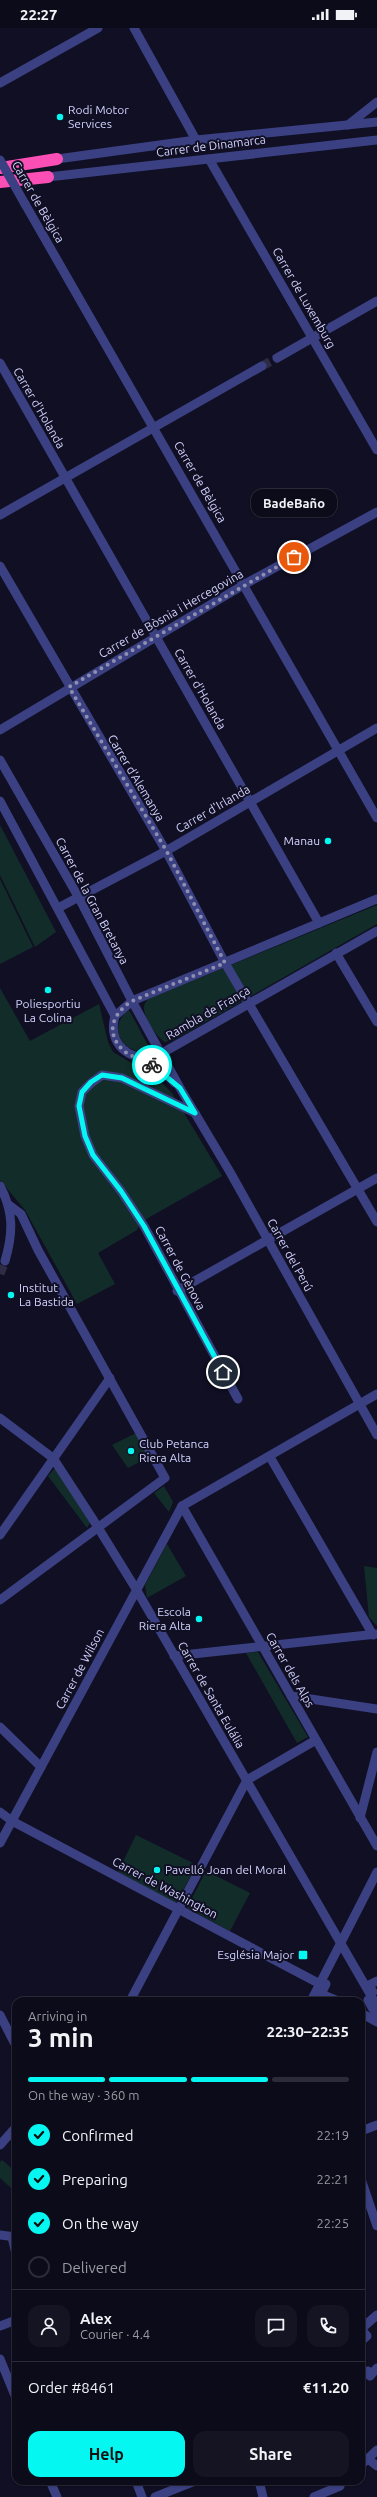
<!DOCTYPE html>
<html lang="en">
<head>
<meta charset="utf-8">
<style>
	:root { --surface:#0c0b1a; --page:#151423; --text:#f1f3f6; --muted:#9a9ba2; --line:#2c2b39; --accent:#05f7f2 }
	body { margin:0; font-family:Ubuntu,sans-serif; background:var(--page); color:var(--text); height:100vh; display:flex; flex-direction:column; font-size:15px; white-space:nowrap }
	* { box-sizing:border-box; margin:0 }
	p { font-size:13px; color:var(--muted) }
	.icon { flex:none; width:22px; height:22px; fill:none; stroke:currentColor; stroke-width:2; stroke-linecap:round; stroke-linejoin:round }
	.map { position:relative; flex:1; overflow:hidden }
	.details { position:absolute; left:12px; top:1969px; width:353px; height:488px; display:flex; flex-direction:column; background:var(--surface); border-radius:12px; box-shadow:0 1px 3px #0004,0 0 0 1px var(--line) }
	.details>* { flex:none }
	.pin { position:absolute; display:grid; place-items:center; width:34px; height:34px; color:#fff; margin:-17px; border:2px solid #fff; border-radius:50%; box-shadow:0 1px 4px #0007 }
	.courier { position:absolute; display:grid; place-items:center; width:40px; height:40px; margin:-20px; border:3px solid #05f7f2; border-radius:50%; background:#fff; color:#222; box-shadow:0 1px 5px #0007 }
	.bubble { position:absolute; height:28px; border-radius:12px; background:var(--surface); box-shadow:0 1px 3px #0004,0 0 0 1px var(--line); font-size:13px; font-weight:700; line-height:28px; text-align:center }
	.head em { font-style:normal; font-weight:700 }
	.head div { display:flex; flex-direction:column-reverse }
	.head { display:flex; align-items:center; justify-content:space-between; height:68px; padding:0 16px }
	h1 { font-size:26px; font-weight:700; line-height:30px }
	.bar { display:grid; grid-template-columns:repeat(4,1fr); gap:6px 4px; align-content:center; height:48px; padding:0 16px }
	.bar i { height:5px; border-radius:3px; background:var(--line) }
	.bar .selected { background:var(--accent) }
	.bar p { grid-column:span 4 }
	.line { display:flex; align-items:center; gap:10px; padding:0 16px; border-top:1px solid var(--line) }
	.line div { flex:1 }
	.round { display:grid; place-items:center; flex:none; width:42px; height:42px; border-radius:12px; background:var(--page) }
	ol { padding:0 16px; list-style:none }
	li { display:flex; align-items:center; gap:12px; height:44px }
	li p { margin-inline-start:auto }
	li .icon { padding:4px; border-radius:50%; background:var(--accent); color:#111; stroke-width:4 }
	li:last-child { color:var(--muted) }
	li i { width:22px; height:22px; border:2px solid var(--line); border-radius:50% }
	.button { display:flex; gap:8px; margin-top:auto; padding:8px 16px }
	.button a { flex:1; height:46px; border-radius:12px; background:var(--accent); color:#111; font-size:16px; font-weight:700; line-height:46px; text-align:center }
	.button a+a { background:var(--page); color:var(--text) }
	.status { display:flex; justify-content:space-between; align-items:center; height:28px; padding:0 20px; background:var(--surface); direction:ltr }
	.status svg { height:11px; fill:currentColor }
	.map>svg:first-child { display:block }
	.green { fill:#122d29 }
	.lines { fill:none; stroke-linecap:round; stroke-linejoin:round }
	.street-tunnel { stroke:#2d2c44; stroke-width:9; stroke-dasharray:9 4.5; stroke-linecap:butt }
	.street { stroke:#3a4081; stroke-width:9 }
	.highway { stroke:#fb4fb6; stroke-width:12 }
	.street-bridge { stroke:#3a4081; stroke-width:9 }
	.done { stroke:#8e8eb1; stroke-width:4; stroke-dasharray:0 7.2 }
	.route { stroke:#05f7f2; stroke-width:5 }
	.poi-dot { fill:#05f7f2; stroke:#100f23; stroke-width:1.5 }
	.labels { text-anchor:middle; stroke-width:4; stroke-linejoin:round; paint-order:stroke }
	.poi-label { font-size:12px; fill:#d2d2fe; stroke:#100f23; text-anchor:start }
	.street-label { font-size:12px; fill:#d2d2fe; stroke:#100f23 }
</style>
</head>
<body>
<div class="status"><b>22:27</b><svg viewBox="0 0 49 12"><path d="M0 12V9h3v3zM5 12V6h3v6zM10 12V3h3v9zM15 12V0h3v12zM26 1h20v11H26zM47 4h2v5h-2z"/></svg></div>
<div class="map">
<svg width="377" height="2469" viewBox="0 0 377 2469">
	<rect width="100%" height="100%" fill="#100f23"/>
	<g class="green">
		<polygon points="0,797 56,904 35,919 0,847"/>
		<polygon points="0,851 33,919 0,936"/>
		<path d="M 377,877 L 377,896 L 174,1012 L 165,1014 C 157,1010 143,989 144,979 C 144,976 146,974 148,971 Z"/>
		<polygon points="0,960 30,1013 99,976 108,1014 113,1024 157,1050 172,1065 222,1148 141,1194 137,1202 98,1225 115,1256 77,1276 25,1182 0,1152"/>
		<path d="M 129,982 L 151,1023 C 124,1029 105,999 129,982 Z"/>
		<polygon points="136,1405 149,1429 128,1440 112,1417"/>
		<polygon points="56,1439 90,1495 87,1500 48,1448"/>
		<polygon points="164,1458 173,1474 169,1484 154,1465"/>
		<polygon points="167,1516 186,1548 147,1570 145,1557"/>
		<polygon points="364,1538 377,1540 377,1598 369,1589"/>
		<polygon points="258,1624 308,1709 297,1715 246,1625"/>
		<polygon points="136,1807 197,1837 176,1875 118,1844"/>
		<polygon points="206,1843 250,1865 230,1903 187,1880"/>
		<polygon points="2,2132 16,2144 16,2156 12,2161 0,2150 0,2134"/>
	</g>
	<g class="lines">
		<g class="street-tunnel">
			<polyline points="262,338 277,330"/>
			<polyline points="0,1246 5,1233"/>
		</g>
		<g class="street">
			<polyline points="134,0 196,112"/>
			<polyline points="0,55 98,0"/>
			<polyline points="348,97 377,74"/>
			<polyline points="57,131 196,112 377,94"/>
			<polyline points="209,131 377,422"/>
			<polyline points="48,149 377,112"/>
			<polyline points="25,176 377,790"/>
			<polyline points="277,330 377,273"/>
			<polyline points="0,335 319,895"/>
			<polyline points="0,487 262,338"/>
			<polyline points="0,538 166,823 225,935 377,1194"/>
			<polyline points="0,702 245,556 377,484"/>
			<polyline points="0,732 79,870 132,973 180,1060 230,1144 377,1407"/>
			<polyline points="0,773 115,988"/>
			<path d="M 377,871 L 132,973 L 115,988 C 107,1016 130,1035 157,1028 L 377,903"/>
			<polyline points="58,880 166,823 377,700"/>
			<polyline points="336,925 377,994"/>
			<polyline points="139,1031 165,1045 175,1055"/>
			<polyline points="195,1085 122,1050 102,1047 91,1055 82,1064 79,1078 85,1108 93,1127 121,1163 144,1198 238,1371"/>
			<path d="M 0,1158 C 14,1184 13,1206 5,1233"/>
			<polyline points="177,1263 377,1150"/>
			<polyline points="0,1390 53,1430 94,1493 136,1561 377,1978"/>
			<polyline points="270,1429 373,1607"/>
			<polyline points="182,1478 377,1818"/>
			<polyline points="182,1478 377,1366"/>
			<polyline points="0,1507 110,1350"/>
			<polyline points="0,1572 165,1450 38,1222 21,1186 9,1177"/>
			<polyline points="174,1628 377,1606"/>
			<polyline points="291,1668 377,1681"/>
			<polyline points="0,1699 41,1739"/>
			<polyline points="0,1784 12,1793 320,1956"/>
			<polyline points="360,1790 377,1724"/>
			<polyline points="0,1815 182,1478"/>
			<polyline points="326,1956 321,1966 338,1973"/>
			<polyline points="373,1964 369,1957 377,1953"/>
			<polyline points="368,1972 377,1989"/>
			<polyline points="130,1973 247,1752 316,1712"/>
			<polyline points="311,1973 377,1844"/>
			<polyline points="361,1985 377,1994"/>
			<polyline points="0,1987 16,2018"/>
			<polyline points="361,2103 377,2097"/>
			<polyline points="0,2117 16,2099"/>
			<polyline points="361,2151 377,2198"/>
			<polyline points="0,2207 16,2209"/>
			<polyline points="12,2209 16,2226"/>
			<polyline points="0,2298 16,2292"/>
			<polyline points="361,2313 367,2308 361,2301 377,2287"/>
			<polyline points="0,2331 16,2370"/>
			<polyline points="361,2344 368,2343 370,2348 377,2340"/>
			<polyline points="368,2431 377,2438"/>
			<polyline points="361,2437 377,2422"/>
			<polyline points="50,2453 57,2469"/>
			<polyline points="136,2453 142,2469"/>
			<polyline points="259,2453 263,2469"/>
			<polyline points="155,2469 195,2453"/>
			<polyline points="314,2469 340,2458"/>
		</g>
		<g class="highway">
			<polyline points="0,140 57,131"/>
			<polyline points="0,154 48,149"/>
		</g>
		<polyline class="street-bridge" points="0,132 25,176"/>
	</g>
	<g class="lines">
		<path class="done" d="M 152,1037 C 143,1032 131,1029 124,1023 C 104,1005 113,985 132,973 L 225,935 L 166,822 L 69,659 L 294,529"/>
		<polyline class="route" points="152,1037 180,1060 195,1085 122,1050 102,1047 91,1054 82,1064 79,1078 85,1108 93,1127 121,1163 144,1198 223,1344"/>
	</g>
	<g class="poi-dot">
		<circle cx="60" cy="89" r="4"/>
		<circle cx="328" cy="813" r="4"/>
		<circle cx="48" cy="962" r="4"/>
		<circle cx="11" cy="1267" r="4"/>
		<circle cx="131" cy="1423" r="4"/>
		<circle cx="199" cy="1591" r="4"/>
		<circle cx="157" cy="1842" r="4"/>
		<rect x="298" y="1922" width="10" height="10" rx="2"/>
	</g>
	<g class="labels">
		<g class="poi-label">
			<text x="68" y="86">Rodi Motor<tspan x="68" dy="14">Services</tspan></text>
			<text x="320" y="817" text-anchor="end">Manau</text>
			<text x="48" y="980" text-anchor="middle">Poliesportiu<tspan x="48" dy="14">La Colina</tspan></text>
			<text x="19" y="1264">Institut<tspan x="19" dy="14">La Bastida</tspan></text>
			<text x="139" y="1420">Club Petanca<tspan x="139" dy="14">Riera Alta</tspan></text>
			<text x="191" y="1588" text-anchor="end">Escola<tspan x="191" dy="14">Riera Alta</tspan></text>
			<text x="165" y="1846">Pavelló Joan del Moral</text>
			<text x="294" y="1931" text-anchor="end">Església Major</text>
		</g>
		<g class="street-label">
			<text transform="translate(211 118) rotate(-7)" y="4">Carrer de Dinamarca</text>
			<text transform="translate(38 174) rotate(60)" y="4">Carrer de Bèlgica</text>
			<text transform="translate(304 270) rotate(60)" y="4">Carrer de Luxemburg</text>
			<text transform="translate(39 380) rotate(60)" y="4">Carrer d'Holanda</text>
			<text transform="translate(200 454) rotate(60)" y="4">Carrer de Bèlgica</text>
			<text transform="translate(171 586) rotate(-30)" y="4">Carrer de Bòsnia i Hercegovina</text>
			<text transform="translate(200 661) rotate(60)" y="4">Carrer d'Holanda</text>
			<text transform="translate(136 750) rotate(59)" y="4">Carrer d'Alemanya</text>
			<text transform="translate(213 781) rotate(-30)" y="4">Carrer d'Irlanda</text>
			<text transform="translate(92 873) rotate(62)" y="4">Carrer de la Gran Bretanya</text>
			<text transform="translate(208 985) rotate(-30)" y="4">Rambla de França</text>
			<text transform="translate(290 1227) rotate(61)" y="4">Carrer del Perú</text>
			<text transform="translate(180 1240) rotate(62)" y="4">Carrer de Gènova</text>
			<text transform="translate(80 1641) rotate(-62)" y="4">Carrer de Wilson</text>
			<text transform="translate(290 1642) rotate(60)" y="4">Carrer dels Alps</text>
			<text transform="translate(211 1667) rotate(60)" y="4">Carrer de Santa Eulália</text>
			<text transform="translate(165 1860) rotate(28)" y="4">Carrer de Washington</text>
		</g>
	</g>
</svg>
<div class="pin" style="left:294px;top:529px;background:#ea580c"><svg class="icon" aria-label="bag" viewBox="0 0 24 24"><path d="M5 8h14l-1 12H6zM9 8a3 3 0 0 1 6 0"/></svg></div>
<div class="pin" style="left:223px;top:1344px;background:#1f2937"><svg class="icon" aria-label="home" viewBox="0 0 24 24"><path d="M3 11l9-7 9 7M6 9v11h12V9"/></svg></div>
<div class="courier" style="left:152px;top:1037px"><svg class="icon" aria-label="bike" viewBox="0 0 24 24"><circle cx="6" cy="16" r="4"/><circle cx="18" cy="16" r="4"/><path d="M6 16l4-8h5l3 8M10 8l3 8H6M13 5h3"/></svg></div>
<div class="bubble" style="left:251px;top:461px;width:86px">BadeBaño</div>
<section class="details">
<div class="head"><div><h1>3 min</h1><p>Arriving in</p></div><em>22:30–22:35</em></div>
<div class="bar"><i class="selected"></i><i class="selected"></i><i class="selected"></i><i></i><p>On the way · 360 m</p></div>
<ol>
<li><svg class="icon" aria-label="check" viewBox="0 0 24 24"><path d="M5 12l5 5 9-10"/></svg>Confirmed<p>22:19</p></li>
<li><svg class="icon" aria-label="check" viewBox="0 0 24 24"><path d="M5 12l5 5 9-10"/></svg>Preparing<p>22:21</p></li>
<li><svg class="icon" aria-label="check" viewBox="0 0 24 24"><path d="M5 12l5 5 9-10"/></svg>On the way<p>22:25</p></li>
<li><i></i>Delivered</li>
</ol>
<div class="line" style="height:72px"><a class="round"><svg class="icon" aria-label="person" viewBox="0 0 24 24"><circle cx="12" cy="8" r="4"/><path d="M4 21q1-7 8-7t8 7"/></svg></a><div><b>Alex</b><p>Courier · 4.4</p></div><a class="round"><svg class="icon" aria-label="chat" viewBox="0 0 24 24"><path d="M4 5h16v11H9l-5 4z"/></svg></a><a class="round"><svg class="icon" aria-label="phone" viewBox="0 0 24 24"><path d="M5 4h4l2 5-3 2q2 4 5 5l2-3 5 2v4C11 20 4 13 5 4z"/></svg></a></div>
<div class="line" style="height:52px"><div>Order #8461</div><b>€11.20</b></div>
<div class="button"><a>Help</a><a>Share</a></div>
</section>
</div>
</body>
</html>
